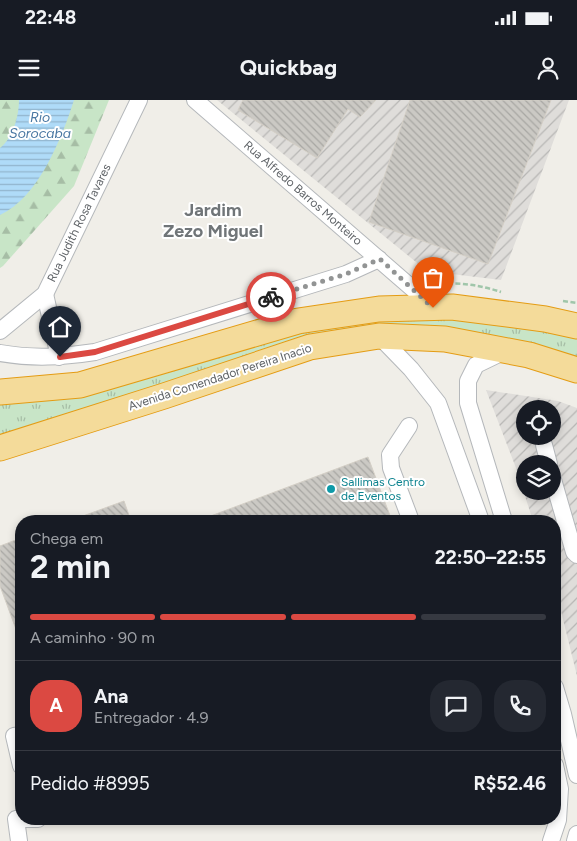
<!DOCTYPE html>
<html lang="pt">
<head>
<meta charset="utf-8">
<style>
	:root { --surface:#171b24; --page:#242831; --text:#f1f3f6; --muted:#9ea1a6; --line:#363941; --accent:#db4942 }
	body { margin:0; font-family:Figtree,sans-serif; background:var(--page); color:var(--text); height:100vh; display:flex; flex-direction:column; font-size:19px; white-space:nowrap }
	* { box-sizing:border-box; margin:0 }
	p { font-size:16px; color:var(--muted) }
	.icon { flex:none; width:28px; height:28px; fill:none; stroke:currentColor; stroke-width:2; stroke-linecap:round; stroke-linejoin:round }
	.map { position:relative; flex:1; overflow:hidden }
	.details { position:absolute; left:15px; top:415px; width:546px; height:310px; display:flex; flex-direction:column; background:var(--surface); border-radius:20px; box-shadow:0 2px 8px #0003 }
	.details>* { flex:none }
	.buttons { position:absolute; left:516px; top:300px; display:grid; gap:10px }
	.buttons a { display:grid; place-items:center; width:45px; height:45px; border-radius:50%; background:var(--surface); box-shadow:0 2px 8px #0003; font-size:25px }
	.pin { position:absolute; display:grid; place-items:center; width:42px; height:42px; color:#fff; margin:-51px -21px; border-radius:50% 50% 50% 0; rotate:-45deg; box-shadow:0 0 5px #0007 }
	.pin .icon { rotate:45deg }
	.courier { position:absolute; display:grid; place-items:center; width:50px; height:50px; margin:-25px; border:4px solid #db4942; border-radius:50%; background:#fff; color:#222; box-shadow:0 1px 6px #0007 }
	.overview em { font-style:normal; font-weight:700 }
	.overview div { display:flex; flex-direction:column-reverse }
	.overview { display:flex; align-items:center; justify-content:space-between; height:85px; padding:0 15px }
	h1 { font-size:32px; font-weight:700; line-height:38px }
	.bar { display:grid; grid-template-columns:repeat(4,1fr); gap:8px 5px; align-content:center; height:60px; padding:0 15px }
	.bar i { height:6px; border-radius:4px; background:var(--line) }
	.bar .on { background:var(--accent) }
	.bar p { grid-column:span 4 }
	.line { display:flex; align-items:center; gap:12px; padding:0 15px; border-top:1px solid var(--line) }
	.line div { flex:1 }
	.round { display:grid; place-items:center; flex:none; width:52px; height:52px; border-radius:20px; background:var(--page) }
	.status { display:flex; justify-content:space-between; align-items:center; height:35px; padding:0 25px; background:var(--surface); direction:ltr }
	.status svg { height:14px; fill:currentColor }
	header { display:flex; justify-content:space-between; align-items:center; height:65px; padding:0 15px; background:var(--surface); font-size:22px; font-weight:700 }
	.map>svg:first-child { display:block }
	.industrial { fill:url(#industrial-furrows); fill-rule:evenodd }
	.grass { fill:url(#grass-tufts) }
	.forest { fill:url(#forest-firs) }
	.water { fill:url(#water-rules) }
	.building { fill:url(#building-back-hatch); stroke:#d4cfc6 }
	.lines { fill:none; stroke-linecap:round; stroke-linejoin:round }
	.minor-casing { stroke:#b5b8bb; stroke-width:18 }
	.highway-casing { stroke:#e49c14; stroke-width:27 }
	.path { stroke:#a0c6aa; stroke-width:2.5; stroke-dasharray:5 2.5; stroke-linecap:butt }
	.minor { stroke:#fff; stroke-width:16 }
	.highway { stroke:#f4db9a; stroke-width:25 }
	.done { stroke:#929494; stroke-width:5; stroke-dasharray:0 9 }
	.route { stroke:#db4942; stroke-width:6 }
	.culture-dot { fill:#0f9aa8; stroke:#fff; stroke-width:2 }
	.labels { text-anchor:middle; stroke-width:4; stroke-linejoin:round; paint-order:stroke }
	.street-label { font-size:12px; fill:#5f6367; stroke:#fff }
	.culture-label { font-size:12px; fill:#0d838f; stroke:#fff; text-anchor:start }
	.water-label { font-size:14px; font-style:italic; fill:#4977a2; stroke:#fff }
	.district-label { font-size:18px; font-weight:bold; fill:#707578; stroke:#fff }
</style>
</head>
<body>
<div class="status"><b>22:48</b><svg viewBox="0 0 49 12"><path d="M0 12V9h3v3zM5 12V6h3v6zM10 12V3h3v9zM15 12V0h3v12zM26 1h20v11H26zM47 4h2v5h-2z"/></svg></div>
<header><svg class="icon" aria-label="menu" viewBox="0 0 24 24"><path d="M4 6h16M4 12h16M4 18h16"/></svg>Quickbag<svg class="icon" aria-label="person" viewBox="0 0 24 24"><circle cx="12" cy="8" r="4"/><path d="M4 21q1-7 8-7t8 7"/></svg></header>
<div class="map">
<svg width="577" height="741" viewBox="0 0 577 741">
	<defs>
		<pattern id="industrial-furrows" width="10" height="10" patternUnits="userSpaceOnUse" patternTransform="scale(1.25)"><rect width="10" height="10" fill="#dfddda"/><path d="M-1 1l2-2M0 10L10 0M9 11l2-2" fill="none" stroke="#b8b7b5"/></pattern>
		<pattern id="grass-tufts" width="24" height="20" patternUnits="userSpaceOnUse" patternTransform="scale(1.25)"><rect width="24" height="20" fill="#c8e5c7"/><path d="M3 7l-1-3M5 7V3M7 7l1-3M15 17l-1-3M17 17v-4M19 17l1-3" fill="none" stroke="#a6bda5"/></pattern>
		<pattern id="forest-firs" width="22" height="20" patternUnits="userSpaceOnUse" patternTransform="scale(1.25)"><rect width="22" height="20" fill="#c8e5c7"/><path d="M5 1l3.5 6h-7zM16 11l3.5 6h-7z" fill="#a6bda5"/></pattern>
		<pattern id="water-rules" width="6" height="5" patternUnits="userSpaceOnUse" patternTransform="scale(1.25)"><rect width="6" height="5" fill="#afdbf8"/><path d="M0 2.5h6" fill="none" stroke="#92b5cd"/></pattern>
		<pattern id="building-back-hatch" width="6" height="6" patternUnits="userSpaceOnUse" patternTransform="scale(1.25)"><rect width="6" height="6" fill="#cbc9c4"/><path d="M-1 5l2 2M0 0l6 6M5-1l2 2" fill="none" stroke="#a8a7a3"/></pattern>
	</defs>
	<rect width="100%" height="100%" fill="#f0eee8"/>
	<g class="industrial">
		<polygon points="217,0 569,0 501,180 427,171"/>
		<path d="M 486,290 L 558,301 L 577,308 L 577,576 L 555,487 L 555,421 L 533,421 L 516,368 ZM 525,309 L 552,309 L 552,336 L 525,336 ZM 525,364 L 552,364 L 552,391 L 525,391 Z"/>
	</g>
	<g class="grass">
		<polygon points="437,215 577,235 577,260 428,229 0,337 0,299 297,229"/>
		<polygon points="323,719 428,719 425,722 322,722"/>
	</g>
	<polygon class="forest" points="0,0 109,0 74,86 3,166 0,168"/>
	<path class="water" d="M 19,0 L 74,0 C 62,38 38,98 0,115 L 0,48 C 13,38 19,16 19,0 Z"/>
	<g class="building">
		<polygon points="243,0 376,0 360,17 348,9 317,58 238,10"/>
		<polygon points="410,0 551,0 488,164 369,122"/>
		<polygon points="368,357 392,421 201,421 200,420"/>
		<polygon points="124,401 131,421 72,421 72,420"/>
		<polygon points="21,438 21,539 20,540 0,486 0,446"/>
	</g>
	<g class="lines">
		<g class="minor-casing">
			<g id="minor">
				<polyline points="195,0 413,189 433,208"/>
				<polyline points="45,194 59,257"/>
				<polyline points="0,231 45,194 139,0"/>
				<polyline points="379,236 411,269 438,303 481,421"/>
				<path d="M 0,253 C 35,259 60,257 95,252 L 346,174 L 379,159"/>
				<polyline points="409,326 390,355 391,368 411,421"/>
				<polyline points="544,345 549,364"/>
				<polyline points="552,376 574,452 577,455"/>
				<polyline points="504,421 468,303 468,281 476,265 505,251"/>
				<polyline points="555,587 563,614 577,675"/>
				<polyline points="21,635 14,636 21,666"/>
				<polyline points="19,741 16,719 38,719"/>
				<polyline points="551,741 558,720 560,689 555,665"/>
				<polyline points="575,741 577,734"/>
			</g>
		</g>
		<g class="highway-casing">
			<g id="highway">
				<polyline points="0,292 80,285 298,221 379,209 452,207 545,219 577,226"/>
				<polyline points="0,348 164,296 310,247 379,236 445,239 529,255 577,270"/>
			</g>
		</g>
		<g class="path">
			<path d="M 433,185 C 455,181 480,185 501,192"/>
			<polyline points="563,201 577,203"/>
		</g>
		<use href="#minor" class="minor"/>
		<use href="#highway" class="highway"/>
	</g>
	<g class="lines">
		<polyline class="done" points="271,197 346,174 380,159 433,208"/>
		<polyline class="route" points="60,257 95,252 271,197"/>
	</g>
	<circle class="culture-dot" cx="331" cy="389" r="5"/>
	<g class="labels">
		<g class="street-label">
			<text transform="translate(303 93) rotate(41)" y="4">Rua Alfredo Barros Monteiro</text>
			<text transform="translate(79 123) rotate(-64)" y="4">Rua Judith Rosa Tavares</text>
			<text transform="translate(220 277) rotate(-18)" y="4">Avenida Comendador Pereira Inacio</text>
		</g>
		<g class="culture-label">
			<text x="341" y="386">Sallimas Centro<tspan x="341" dy="14">de Eventos</tspan></text>
		</g>
		<g class="water-label">
			<text x="40" y="22">Rio<tspan x="40" dy="16">Sorocaba</tspan></text>
		</g>
		<g class="district-label">
			<text x="213" y="116">Jardim<tspan x="213" dy="21">Zezo Miguel</tspan></text>
		</g>
	</g>
</svg>
<div class="buttons">
<a><svg class="icon" aria-label="locate" viewBox="0 0 24 24"><circle cx="12" cy="12" r="6"/><path d="M12 2v4M12 18v4M2 12h4M18 12h4"/></svg></a>
<a><svg class="icon" aria-label="layers" viewBox="0 0 24 24"><path d="M12 4l9 5-9 5-9-5zM3 14l9 5 9-5"/></svg></a>
</div>
<div class="pin" style="left:433px;top:208px;background:#ea580c"><svg class="icon" aria-label="bag" viewBox="0 0 24 24"><path d="M5 8h14l-1 12H6zM9 8a3 3 0 0 1 6 0"/></svg></div>
<div class="pin" style="left:60px;top:257px;background:#1f2937"><svg class="icon" aria-label="home" viewBox="0 0 24 24"><path d="M3 11l9-7 9 7M6 9v11h12V9"/></svg></div>
<div class="courier" style="left:271px;top:197px"><svg class="icon" aria-label="bike" viewBox="0 0 24 24"><circle cx="6" cy="16" r="4"/><circle cx="18" cy="16" r="4"/><path d="M6 16l4-8h5l3 8M10 8l3 8H6M13 5h3"/></svg></div>
<section class="details">
<div class="overview"><div><h1>2 min</h1><p>Chega em</p></div><em>22:50–22:55</em></div>
<div class="bar"><i class="on"></i><i class="on"></i><i class="on"></i><i></i><p>A caminho · 90 m</p></div>
<div class="line" style="height:90px"><b class="round" style="background:var(--accent);color:#fff">A</b><div><b>Ana</b><p>Entregador · 4.9</p></div><a class="round"><svg class="icon" aria-label="chat" viewBox="0 0 24 24"><path d="M4 5h16v11H9l-5 4z"/></svg></a><a class="round"><svg class="icon" aria-label="phone" viewBox="0 0 24 24"><path d="M5 4h4l2 5-3 2q2 4 5 5l2-3 5 2v4C11 20 4 13 5 4z"/></svg></a></div>
<div class="line" style="height:65px"><div>Pedido #8995</div><b>R$52.46</b></div>
</section>
</div>
</body>
</html>
